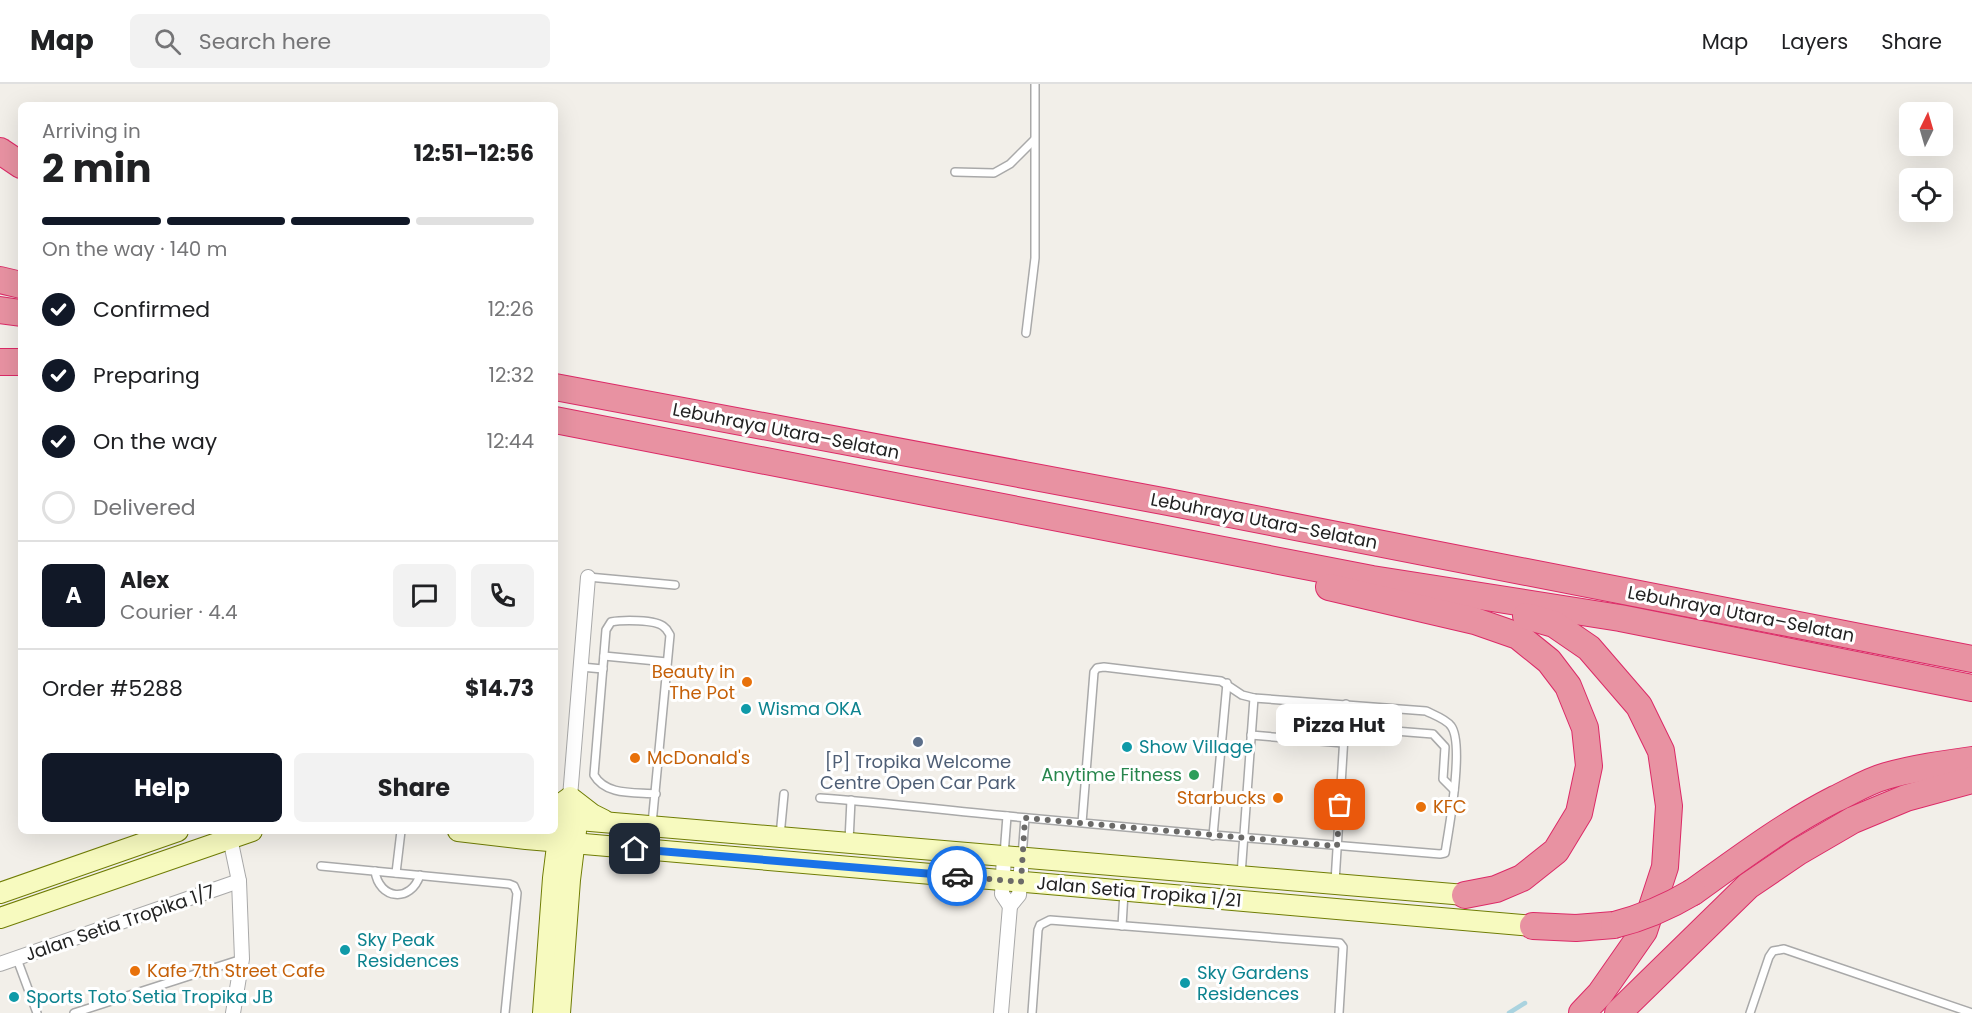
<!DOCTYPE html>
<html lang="en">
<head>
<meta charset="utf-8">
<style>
	:root { --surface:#fff; --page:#f2f2f2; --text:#202124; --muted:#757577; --line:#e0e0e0; --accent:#111827 }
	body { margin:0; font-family:Poppins,sans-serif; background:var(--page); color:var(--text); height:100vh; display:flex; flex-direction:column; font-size:22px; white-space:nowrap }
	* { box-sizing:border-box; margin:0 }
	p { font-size:20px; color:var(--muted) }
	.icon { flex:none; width:33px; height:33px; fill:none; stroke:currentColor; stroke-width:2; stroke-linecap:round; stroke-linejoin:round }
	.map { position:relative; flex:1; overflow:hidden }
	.side { position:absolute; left:18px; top:18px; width:540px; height:732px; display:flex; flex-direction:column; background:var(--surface); border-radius:9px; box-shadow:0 6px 24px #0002 }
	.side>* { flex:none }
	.needle { width:39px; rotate:5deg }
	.tools { position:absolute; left:1899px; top:18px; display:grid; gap:12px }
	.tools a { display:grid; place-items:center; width:54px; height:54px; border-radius:9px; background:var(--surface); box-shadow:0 6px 24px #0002; font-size:30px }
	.pin { position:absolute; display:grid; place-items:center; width:51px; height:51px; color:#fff; margin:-26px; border-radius:12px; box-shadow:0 3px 9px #0006 }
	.courier { position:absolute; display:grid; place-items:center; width:60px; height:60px; margin:-30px; border:4px solid #1a73e8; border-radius:50%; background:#fff; color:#222; box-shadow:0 2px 8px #0007 }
	.bubble { position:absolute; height:42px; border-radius:9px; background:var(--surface); box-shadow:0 6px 24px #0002; font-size:20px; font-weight:700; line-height:42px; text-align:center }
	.head em { font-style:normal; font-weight:700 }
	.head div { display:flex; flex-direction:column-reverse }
	.head { display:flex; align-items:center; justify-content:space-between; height:102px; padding:0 24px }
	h1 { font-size:39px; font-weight:700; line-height:45px }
	.bar { display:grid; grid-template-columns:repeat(4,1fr); gap:9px 6px; align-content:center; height:72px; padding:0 24px }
	.bar i { height:8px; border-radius:4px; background:var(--line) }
	.bar .active { background:var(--accent) }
	.bar p { grid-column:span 4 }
	.line { display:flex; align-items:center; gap:15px; padding:0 24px; border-top:2px solid var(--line) }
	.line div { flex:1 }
	.round { display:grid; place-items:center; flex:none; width:63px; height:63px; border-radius:9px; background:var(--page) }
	ol { padding:0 24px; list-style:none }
	li { display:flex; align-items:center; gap:18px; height:66px }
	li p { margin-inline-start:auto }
	li .icon { padding:6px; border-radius:50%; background:var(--accent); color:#fff; stroke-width:4 }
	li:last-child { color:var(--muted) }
	li i { width:33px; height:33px; border:3px solid var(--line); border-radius:50% }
	.action { display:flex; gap:12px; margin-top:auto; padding:12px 24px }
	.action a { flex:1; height:69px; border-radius:9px; background:var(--accent); color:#fff; font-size:24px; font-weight:700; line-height:69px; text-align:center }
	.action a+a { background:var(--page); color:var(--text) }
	header { display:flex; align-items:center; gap:36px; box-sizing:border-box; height:84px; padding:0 30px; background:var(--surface); border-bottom:2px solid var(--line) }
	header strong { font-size:28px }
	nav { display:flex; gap:33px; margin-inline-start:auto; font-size:21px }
	.search { width:420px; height:54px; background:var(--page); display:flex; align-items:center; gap:15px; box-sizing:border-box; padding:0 21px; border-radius:9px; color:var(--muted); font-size:22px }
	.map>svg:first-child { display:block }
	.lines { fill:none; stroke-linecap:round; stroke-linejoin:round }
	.stream { stroke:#aad3df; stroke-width:4.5 }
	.lane-casing { stroke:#a9a9a9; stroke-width:10 }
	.street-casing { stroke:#a9a9a9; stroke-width:16 }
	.secondary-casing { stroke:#707d05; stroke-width:22 }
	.highway-casing { stroke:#dc2a67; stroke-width:28 }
	.lane { stroke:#fff; stroke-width:7 }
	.street { stroke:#fff; stroke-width:14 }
	.secondary { stroke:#f7fabf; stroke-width:20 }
	.highway { stroke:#e892a2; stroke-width:26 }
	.highway-bridge-casing { stroke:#dc2a67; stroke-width:28; stroke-linecap:butt }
	.highway-bridge { stroke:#e892a2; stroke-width:26 }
	.done { stroke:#6b6a68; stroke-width:6; stroke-dasharray:0 10.8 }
	.route { stroke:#1a73e8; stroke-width:8 }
	.food-dot { fill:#e8710a; stroke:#fff; stroke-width:2 }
	.culture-dot { fill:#0f9aa8; stroke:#fff; stroke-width:2 }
	.service-dot { fill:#5c6f8a; stroke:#fff; stroke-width:2 }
	.leisure-dot { fill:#2e9e5b; stroke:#fff; stroke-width:2 }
	.labels { text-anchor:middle; stroke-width:6; stroke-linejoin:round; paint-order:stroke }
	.street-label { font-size:18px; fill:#222; stroke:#fff }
	.food-label { font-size:18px; fill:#c56008; stroke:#fff; text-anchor:start }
	.culture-label { font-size:18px; fill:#0d838f; stroke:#fff; text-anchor:start }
	.service-label { font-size:18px; fill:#4e5e75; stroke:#fff }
	.leisure-label { font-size:18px; fill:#27864d; stroke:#fff; text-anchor:end }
</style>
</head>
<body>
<header>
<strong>Map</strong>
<div class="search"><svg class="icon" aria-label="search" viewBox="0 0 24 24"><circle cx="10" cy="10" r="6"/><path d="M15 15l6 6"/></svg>Search here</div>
<nav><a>Map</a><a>Layers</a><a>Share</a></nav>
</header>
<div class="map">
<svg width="1972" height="929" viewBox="0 0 1972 929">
	<rect width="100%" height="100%" fill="#f2efe9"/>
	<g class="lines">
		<polyline class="stream" points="1509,929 1525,919"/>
		<g class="lane-casing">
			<g id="lane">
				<polyline points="955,88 994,89 1010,80 1034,56"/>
				<polyline points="1026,249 1035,174 1035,0"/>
				<polyline points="588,493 675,501"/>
				<polyline points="604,572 667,578"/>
				<polyline points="581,583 603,585"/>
				<polyline points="1344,643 1433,650 1445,663 1443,695 1454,706"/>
				<polyline points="1251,651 1343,659"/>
				<path d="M 820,714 C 890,719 959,728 1028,734 C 1165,747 1303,759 1440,770 L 1445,769 L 1446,763 C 1450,739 1464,659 1451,642 C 1446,635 1434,631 1426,627 L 1254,614 L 1242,611 L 1221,597 L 1104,583 L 1097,584 L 1094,588 L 1082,739"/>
				<path d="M 652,740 L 670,551 C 668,548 667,545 664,543 C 656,535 621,536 611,538 L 606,546 L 594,691 C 606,712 635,708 656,710"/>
				<polyline points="780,752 784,710"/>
				<polyline points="1213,752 1227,599"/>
				<polyline points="849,757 851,716"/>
				<polyline points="1004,771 1007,732"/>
				<polyline points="1022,773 1025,734"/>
				<polyline points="321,782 509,800 514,802 517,809 505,929"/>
				<path d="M 375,787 C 379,816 411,819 420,791"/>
				<polyline points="396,789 401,747"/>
				<polyline points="1241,791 1254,614"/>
				<polyline points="1335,798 1346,620"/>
				<polyline points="1122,842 1124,808"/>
				<polyline points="17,875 37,929"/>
				<polyline points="74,929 242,875"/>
				<polyline points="1032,929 1038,846 1040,841 1050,836 1340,859 1343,863 1339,929"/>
				<polyline points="1750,929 1769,873 1773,867 1784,865 1972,929"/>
			</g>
		</g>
		<g class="street-casing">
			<g id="street">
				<polyline points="567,721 570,713 588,493"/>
				<polyline points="230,754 239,797 242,875 233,929"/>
				<polyline points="1004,772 1002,810 1010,822"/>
				<polyline points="1010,822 1019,811 1022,774"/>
				<polyline points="0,880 239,797"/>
				<polyline points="1001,929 1010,822"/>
			</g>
		</g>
		<g class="secondary-casing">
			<g id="secondary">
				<polyline points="555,724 570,713 592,730 604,736"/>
				<polyline points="555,734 1465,811"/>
				<polyline points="458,747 526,755 1533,842"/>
				<polyline points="0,809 178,747"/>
				<polyline points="0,834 252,747"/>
				<polyline points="543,929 553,794 559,746"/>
				<polyline points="560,929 570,796 576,747"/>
			</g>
		</g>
		<g class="highway-casing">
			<g id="highway">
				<polyline points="0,67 21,81"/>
				<polyline points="0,196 21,201"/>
				<polyline points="0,226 21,229"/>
				<polyline points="0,278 21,278"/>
				<polyline points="555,303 1168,418 1972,575"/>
				<polyline points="555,336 1372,495 1620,534 1972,604"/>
				<polyline points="1329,503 1475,537 1518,552 1549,577 1568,602 1585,644 1589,682 1579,729 1556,767 1522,794 1496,805 1465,811"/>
				<polyline points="1526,532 1554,540 1589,564 1639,622 1661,667 1669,722 1665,783 1644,847 1600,910 1582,929"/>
				<path d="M 1693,808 C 1739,775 1784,741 1835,715 C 1852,707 1868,697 1886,692 C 1914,684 1943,680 1972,676"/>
				<polyline points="1533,842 1576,844 1614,841"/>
				<polyline points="1618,929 1748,802 1798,768 1853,736 1906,714 1972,696"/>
			</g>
		</g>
		<use href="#lane" class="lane"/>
		<use href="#street" class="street"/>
		<use href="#secondary" class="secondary"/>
		<use href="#highway" class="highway"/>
		<g class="highway-bridge-casing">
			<path id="highway-bridge" d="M 1614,841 C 1642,834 1668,823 1693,808"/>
		</g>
		<use href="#highway-bridge" class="highway-bridge"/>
	</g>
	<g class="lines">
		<polyline class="done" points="957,792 1021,798 1025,734 1337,762 1340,721"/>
		<polyline class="route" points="635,765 957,792"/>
	</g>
	<g class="food-dot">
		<circle cx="747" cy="598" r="6"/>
		<circle cx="635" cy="674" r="6"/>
		<circle cx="1278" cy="714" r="6"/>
		<circle cx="1421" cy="723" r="6"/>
		<circle cx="135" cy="887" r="6"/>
	</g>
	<g class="culture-dot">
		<circle cx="746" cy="625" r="6"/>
		<circle cx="1127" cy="663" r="6"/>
		<circle cx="345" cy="866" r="6"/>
		<circle cx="1185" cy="899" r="6"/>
		<circle cx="14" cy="913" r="6"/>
	</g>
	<circle class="service-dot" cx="918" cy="658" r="6"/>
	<circle class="leisure-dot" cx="1194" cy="691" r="6"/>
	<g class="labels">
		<g class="street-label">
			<text transform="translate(786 347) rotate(11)" y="6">Lebuhraya Utara–Selatan</text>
			<text transform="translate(1264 437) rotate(11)" y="6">Lebuhraya Utara–Selatan</text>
			<text transform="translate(1741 530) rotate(11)" y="6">Lebuhraya Utara–Selatan</text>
			<text transform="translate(1139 808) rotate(5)" y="6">Jalan Setia Tropika 1/21</text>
			<text transform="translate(120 839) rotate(-19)" y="6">Jalan Setia Tropika 1/7</text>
		</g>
		<g class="food-label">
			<text x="735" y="594" text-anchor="end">Beauty in<tspan x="735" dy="21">The Pot</tspan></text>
			<text x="647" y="680">McDonald's</text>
			<text x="1266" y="720" text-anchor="end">Starbucks</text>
			<text x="1433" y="729">KFC</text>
			<text x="147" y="893">Kafe 7th Street Cafe</text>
		</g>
		<g class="culture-label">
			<text x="758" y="631">Wisma OKA</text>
			<text x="1139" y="669">Show Village</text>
			<text x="357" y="862">Sky Peak<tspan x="357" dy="21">Residences</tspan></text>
			<text x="1197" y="895">Sky Gardens<tspan x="1197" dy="21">Residences</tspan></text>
			<text x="26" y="919">Sports Toto Setia Tropika JB</text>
		</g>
		<g class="service-label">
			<text x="918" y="684">[P] Tropika Welcome<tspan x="918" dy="21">Centre Open Car Park</tspan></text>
		</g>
		<g class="leisure-label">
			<text x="1182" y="697">Anytime Fitness</text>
		</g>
	</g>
</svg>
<div class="tools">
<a><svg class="needle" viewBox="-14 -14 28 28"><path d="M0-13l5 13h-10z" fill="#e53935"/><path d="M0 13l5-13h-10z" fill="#757577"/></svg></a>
<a><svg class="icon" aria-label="locate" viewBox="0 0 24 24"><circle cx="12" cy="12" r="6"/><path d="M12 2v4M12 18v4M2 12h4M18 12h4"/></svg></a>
</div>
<div class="pin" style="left:1340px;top:721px;background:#ea580c"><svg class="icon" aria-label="bag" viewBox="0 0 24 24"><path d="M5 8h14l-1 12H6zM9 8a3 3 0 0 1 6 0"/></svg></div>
<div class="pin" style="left:635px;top:765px;background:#1f2937"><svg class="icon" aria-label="home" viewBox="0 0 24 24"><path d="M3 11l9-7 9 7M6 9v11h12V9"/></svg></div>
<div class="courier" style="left:957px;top:792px"><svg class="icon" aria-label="car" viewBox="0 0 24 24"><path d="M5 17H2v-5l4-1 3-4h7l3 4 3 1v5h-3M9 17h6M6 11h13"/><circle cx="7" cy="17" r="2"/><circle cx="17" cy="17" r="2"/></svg></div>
<div class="bubble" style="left:1276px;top:620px;width:126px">Pizza Hut</div>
<section class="side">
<div class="head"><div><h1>2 min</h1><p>Arriving in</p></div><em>12:51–12:56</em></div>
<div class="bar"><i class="active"></i><i class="active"></i><i class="active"></i><i></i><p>On the way · 140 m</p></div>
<ol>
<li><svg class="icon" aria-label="check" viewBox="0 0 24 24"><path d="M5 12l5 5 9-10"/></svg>Confirmed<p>12:26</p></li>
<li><svg class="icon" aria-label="check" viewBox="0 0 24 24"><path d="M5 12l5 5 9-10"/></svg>Preparing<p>12:32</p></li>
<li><svg class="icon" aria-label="check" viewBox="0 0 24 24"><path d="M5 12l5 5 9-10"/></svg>On the way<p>12:44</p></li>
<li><i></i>Delivered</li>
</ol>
<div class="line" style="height:108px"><b class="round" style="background:var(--accent);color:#fff">A</b><div><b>Alex</b><p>Courier · 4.4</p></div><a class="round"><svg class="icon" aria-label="chat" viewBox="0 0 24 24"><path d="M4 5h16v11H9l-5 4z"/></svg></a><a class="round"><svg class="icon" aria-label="phone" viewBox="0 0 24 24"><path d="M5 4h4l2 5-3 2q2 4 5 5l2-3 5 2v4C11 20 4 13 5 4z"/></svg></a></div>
<div class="line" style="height:78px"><div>Order #5288</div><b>$14.73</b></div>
<div class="action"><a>Help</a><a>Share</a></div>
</section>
</div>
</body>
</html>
